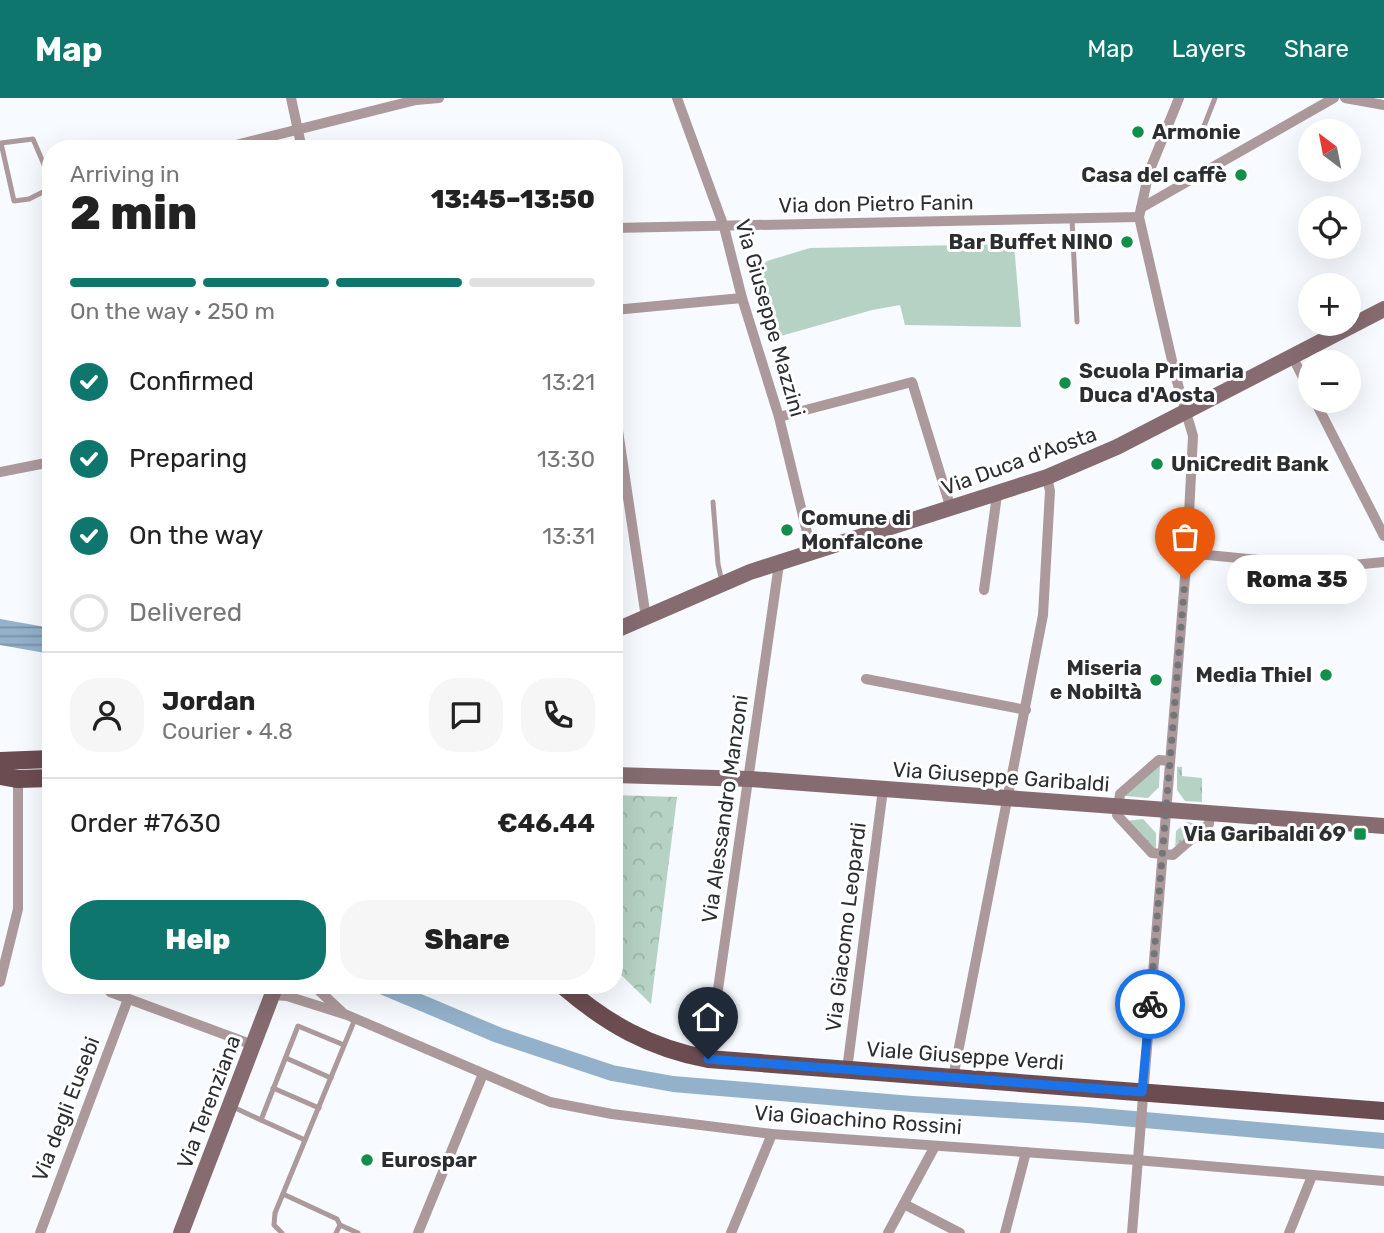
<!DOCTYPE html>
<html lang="en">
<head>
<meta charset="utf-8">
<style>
	:root { --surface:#fff; --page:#f6f6f6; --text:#222; --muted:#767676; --line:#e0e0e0; --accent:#0f766e }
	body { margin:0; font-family:Rubik,sans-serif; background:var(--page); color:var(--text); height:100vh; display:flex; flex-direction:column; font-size:26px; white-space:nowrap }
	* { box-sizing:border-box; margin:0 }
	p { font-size:23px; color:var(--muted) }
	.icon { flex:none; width:38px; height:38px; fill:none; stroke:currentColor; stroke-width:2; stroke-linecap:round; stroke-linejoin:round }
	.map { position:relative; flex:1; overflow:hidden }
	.details { position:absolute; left:42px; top:42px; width:581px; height:854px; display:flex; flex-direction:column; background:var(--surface); border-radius:28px; box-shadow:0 7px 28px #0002 }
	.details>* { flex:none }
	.needle { width:46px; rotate:328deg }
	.controls { position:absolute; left:1298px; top:21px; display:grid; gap:14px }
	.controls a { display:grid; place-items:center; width:63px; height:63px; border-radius:50%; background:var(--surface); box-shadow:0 7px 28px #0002; font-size:35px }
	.pin { position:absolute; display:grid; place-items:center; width:60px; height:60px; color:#fff; margin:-72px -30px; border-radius:50% 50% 50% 0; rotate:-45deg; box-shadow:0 0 7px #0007 }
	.pin .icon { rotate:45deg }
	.courier { position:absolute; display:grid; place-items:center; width:70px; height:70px; margin:-35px; border:5px solid #1a73e8; border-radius:50%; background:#fff; color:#222; box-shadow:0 2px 9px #0007 }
	.bubble { position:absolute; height:49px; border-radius:24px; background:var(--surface); box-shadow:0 7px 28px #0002; font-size:23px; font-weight:800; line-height:49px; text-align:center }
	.summary em { font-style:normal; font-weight:800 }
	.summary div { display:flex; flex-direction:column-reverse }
	.summary { display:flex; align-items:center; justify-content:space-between; height:119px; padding:0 28px }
	h1 { font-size:46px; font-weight:800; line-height:52px }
	.bar { display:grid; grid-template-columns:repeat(4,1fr); gap:10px 7px; align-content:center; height:84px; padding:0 28px }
	.bar i { height:9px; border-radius:5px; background:var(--line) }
	.bar .selected { background:var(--accent) }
	.bar p { grid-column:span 4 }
	.line { display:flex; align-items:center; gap:18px; padding:0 28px; border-top:2px solid var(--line) }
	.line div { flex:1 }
	.round { display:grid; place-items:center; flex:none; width:74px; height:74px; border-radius:28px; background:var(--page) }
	ol { padding:0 28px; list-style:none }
	li { display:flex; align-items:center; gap:21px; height:77px }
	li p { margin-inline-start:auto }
	li .icon { padding:7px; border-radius:50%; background:var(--accent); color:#fff; stroke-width:4 }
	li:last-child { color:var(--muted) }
	li i { width:38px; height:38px; border:4px solid var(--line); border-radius:50% }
	.action { display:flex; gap:14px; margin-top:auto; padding:14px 28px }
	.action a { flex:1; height:80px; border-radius:28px; background:var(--accent); color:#fff; font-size:28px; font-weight:800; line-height:80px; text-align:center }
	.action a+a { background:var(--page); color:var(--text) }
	header { display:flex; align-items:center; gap:42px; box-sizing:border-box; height:98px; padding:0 35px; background:var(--accent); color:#fff }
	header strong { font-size:33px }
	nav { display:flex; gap:38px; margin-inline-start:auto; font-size:24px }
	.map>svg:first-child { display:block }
	.grass { fill:url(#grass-tufts) }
	.park { fill:url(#park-crowns) }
	.garden { fill:#b6d2c4 }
	.water { fill:url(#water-rules) }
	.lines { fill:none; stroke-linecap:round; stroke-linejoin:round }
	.canal { stroke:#93b1cb; stroke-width:16 }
	.lane { stroke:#ac999c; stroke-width:5 }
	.street { stroke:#ac999c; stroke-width:10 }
	.secondary { stroke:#866c70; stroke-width:16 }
	.primary { stroke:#6b4c51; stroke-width:18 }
	.done { stroke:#737579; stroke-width:7; stroke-dasharray:0 12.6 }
	.route { stroke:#1a73e8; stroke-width:9 }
	.poi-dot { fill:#108e4a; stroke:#fff; stroke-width:2.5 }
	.labels { text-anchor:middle; stroke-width:6; stroke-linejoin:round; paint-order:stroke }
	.poi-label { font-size:21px; font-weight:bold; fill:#2c2e31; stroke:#fff; text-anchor:start }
	.street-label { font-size:21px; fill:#2c2e31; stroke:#fff }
</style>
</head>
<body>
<header>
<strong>Map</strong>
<nav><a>Map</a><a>Layers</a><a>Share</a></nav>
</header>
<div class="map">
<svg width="1384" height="1135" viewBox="0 0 1384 1135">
	<defs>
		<pattern id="grass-tufts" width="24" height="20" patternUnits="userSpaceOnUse" patternTransform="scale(1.75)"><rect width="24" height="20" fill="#b6d2c4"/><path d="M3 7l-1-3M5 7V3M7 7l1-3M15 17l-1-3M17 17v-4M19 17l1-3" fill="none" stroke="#9db5a9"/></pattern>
		<pattern id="park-crowns" width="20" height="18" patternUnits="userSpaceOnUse" patternTransform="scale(1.75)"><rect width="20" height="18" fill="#b6d2c4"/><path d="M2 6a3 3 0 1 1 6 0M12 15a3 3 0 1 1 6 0" fill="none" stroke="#9db5a9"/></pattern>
		<pattern id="water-rules" width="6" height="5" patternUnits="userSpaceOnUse" patternTransform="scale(1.75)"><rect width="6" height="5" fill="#93b1cb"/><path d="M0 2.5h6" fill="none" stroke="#7890a5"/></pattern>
	</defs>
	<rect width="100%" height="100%" fill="#f7fafe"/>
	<g class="grass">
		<polygon points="1160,667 1159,689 1148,700 1125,698"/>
		<polygon points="1177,669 1182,669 1182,678 1202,680 1202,704 1185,703 1177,692"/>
		<polygon points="1143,721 1156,735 1156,754 1126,723"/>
		<polygon points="1187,724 1206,727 1175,754 1176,733"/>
	</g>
	<polygon class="park" points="614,697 677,699 651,906 614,870"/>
	<polygon class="garden" points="1014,146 1021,229 905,227 900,207 872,212 774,240 758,172 767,163 810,150"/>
	<polygon class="water" points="0,521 51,530 51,556 0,547"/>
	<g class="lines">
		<polyline class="canal" points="379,887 498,937 612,975 673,986 912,1006 1088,1017 1384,1043"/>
		<g class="lane">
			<polyline points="1204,28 1215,0"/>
			<polyline points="51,83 33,41 1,45 14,103 29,101 51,90"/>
			<polyline points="1072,121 1077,224"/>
			<polyline points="713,404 718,466 722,484"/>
			<polyline points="286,960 331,980"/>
			<polyline points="273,990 319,1010"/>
			<polyline points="233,1009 261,1022"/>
			<polyline points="305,1042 261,1022 298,928 344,947"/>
			<polyline points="283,1096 337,1121 340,1127 336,1135"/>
			<polyline points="340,1127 358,1135"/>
			<polyline points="282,1135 274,1127 275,1115 355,921"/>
		</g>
		<g class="street">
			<polyline points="291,0 302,51"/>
			<polyline points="677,0 724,129 742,200 779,319 812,455"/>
			<polyline points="1345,0 1384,7"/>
			<polyline points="220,51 416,2 439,0"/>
			<polyline points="1141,110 1334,0"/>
			<polyline points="614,130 1139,119"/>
			<polyline points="614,212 742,200"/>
			<polyline points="1292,258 1311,295"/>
			<polyline points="1315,303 1384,438"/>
			<polyline points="614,306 646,520"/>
			<polyline points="779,319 912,284 951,411"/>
			<polyline points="0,374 51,364"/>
			<polyline points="1187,455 1332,469 1384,464"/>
			<polyline points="984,492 997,397"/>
			<polyline points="866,581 1026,612"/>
			<polyline points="1170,663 1159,662 1120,696 1117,717 1152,755 1173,757 1209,726 1210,716"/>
			<polyline points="0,884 18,811 18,681"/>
			<polyline points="313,887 342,914"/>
			<polyline points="110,894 253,947"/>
			<polyline points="273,897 287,898 347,917 550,1004 612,1016 772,1036 1136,1062 1384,1083"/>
			<polyline points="708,961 779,466"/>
			<polyline points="847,972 883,691"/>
			<polyline points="953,980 1043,517 1050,393 1047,379"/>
			<polyline points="904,1106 960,1135"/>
			<polyline points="40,1135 128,901"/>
			<polyline points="418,1135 483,976"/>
			<polyline points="731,1135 772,1036"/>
			<polyline points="888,1135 935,1048"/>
			<polyline points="1005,1135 1026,1054"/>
			<polyline points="1132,1135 1187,455 1193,338 1176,280 1139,119 1149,74 1179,0"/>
			<polyline points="1289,1135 1312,1078"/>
		</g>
		<g class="secondary">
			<polyline points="614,533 750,474 1047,379 1117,349 1384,211"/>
			<polyline points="614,677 750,681 1384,728"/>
			<polyline points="181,1135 276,887"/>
		</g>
		<g class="primary">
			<polyline points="0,663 51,661"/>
			<polyline points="0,678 18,681 51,680"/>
			<path d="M 562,887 C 607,926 650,950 708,961 L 1384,1013"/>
		</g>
	</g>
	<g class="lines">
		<polyline class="done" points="1150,906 1185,481"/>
		<polyline class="route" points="708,961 1142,994 1150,906"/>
	</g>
	<g class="poi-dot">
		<circle cx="1138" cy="34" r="7"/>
		<circle cx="1241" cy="77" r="7"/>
		<circle cx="1127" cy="144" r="7"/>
		<circle cx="1065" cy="285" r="7"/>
		<circle cx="1157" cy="366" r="7"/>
		<circle cx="787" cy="432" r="7"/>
		<circle cx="1326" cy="577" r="7"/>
		<circle cx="1156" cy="582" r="7"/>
		<rect x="1353" y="729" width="14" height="14" rx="3.5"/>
		<circle cx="367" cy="1062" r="7"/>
	</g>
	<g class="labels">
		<g class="poi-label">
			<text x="1152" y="41">Armonie</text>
			<text x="1227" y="84" text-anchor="end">Casa del caffè</text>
			<text x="1113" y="151" text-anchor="end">Bar Buffet NINO</text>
			<text x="1079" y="280">Scuola Primaria<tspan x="1079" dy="24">Duca d'Aosta</tspan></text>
			<text x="1171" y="373">UniCredit Bank</text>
			<text x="801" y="427">Comune di<tspan x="801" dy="24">Monfalcone</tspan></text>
			<text x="1142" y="577" text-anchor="end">Miseria<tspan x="1142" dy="24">e Nobiltà</tspan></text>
			<text x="1312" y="584" text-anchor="end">Media Thiel</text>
			<text x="1346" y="743" text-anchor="end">Via Garibaldi 69</text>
			<text x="381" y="1069">Eurospar</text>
		</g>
		<g class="street-label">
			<text transform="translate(876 106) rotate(-1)" y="7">Via don Pietro Fanin</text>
			<text transform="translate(770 220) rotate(74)" y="7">Via Giuseppe Mazzini</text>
			<text transform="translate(1019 363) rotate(-20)" y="7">Via Duca d'Aosta</text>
			<text transform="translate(1001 679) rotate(4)" y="7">Via Giuseppe Garibaldi</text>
			<text transform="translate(725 711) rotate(-82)" y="7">Via Alessandro Manzoni</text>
			<text transform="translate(846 829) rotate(-83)" y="7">Via Giacomo Leopardi</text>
			<text transform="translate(965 958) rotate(4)" y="7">Viale Giuseppe Verdi</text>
			<text transform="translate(209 1004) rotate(-69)" y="7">Via Terenziana</text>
			<text transform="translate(66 1011) rotate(-69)" y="7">Via degli Eusebi</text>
			<text transform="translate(858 1022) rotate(4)" y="7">Via Gioachino Rossini</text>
		</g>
	</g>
</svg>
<div class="controls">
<a><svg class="needle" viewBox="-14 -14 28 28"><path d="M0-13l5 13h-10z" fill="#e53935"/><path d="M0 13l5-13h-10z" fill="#767676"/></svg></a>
<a><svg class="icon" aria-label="locate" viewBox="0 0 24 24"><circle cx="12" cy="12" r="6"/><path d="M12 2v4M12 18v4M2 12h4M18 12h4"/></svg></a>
<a>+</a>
<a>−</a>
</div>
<div class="pin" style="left:1185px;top:481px;background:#ea580c"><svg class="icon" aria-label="bag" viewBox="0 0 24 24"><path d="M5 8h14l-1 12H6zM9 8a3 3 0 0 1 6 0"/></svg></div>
<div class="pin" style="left:708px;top:961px;background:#1f2937"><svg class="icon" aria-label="home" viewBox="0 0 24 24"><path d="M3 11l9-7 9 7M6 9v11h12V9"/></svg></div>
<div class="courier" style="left:1150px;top:906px"><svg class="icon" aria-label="bike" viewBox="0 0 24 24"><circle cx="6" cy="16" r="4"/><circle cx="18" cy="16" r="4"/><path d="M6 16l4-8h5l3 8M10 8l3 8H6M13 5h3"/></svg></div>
<div class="bubble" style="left:1227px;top:457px;width:140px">Roma 35</div>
<section class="details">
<div class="summary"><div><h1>2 min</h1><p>Arriving in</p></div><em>13:45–13:50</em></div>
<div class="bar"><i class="selected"></i><i class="selected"></i><i class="selected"></i><i></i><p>On the way · 250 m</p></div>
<ol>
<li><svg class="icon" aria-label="check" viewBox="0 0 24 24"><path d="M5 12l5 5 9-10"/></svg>Confirmed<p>13:21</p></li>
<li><svg class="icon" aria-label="check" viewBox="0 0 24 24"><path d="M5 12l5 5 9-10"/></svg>Preparing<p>13:30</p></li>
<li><svg class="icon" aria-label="check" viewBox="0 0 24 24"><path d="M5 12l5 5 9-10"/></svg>On the way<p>13:31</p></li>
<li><i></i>Delivered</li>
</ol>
<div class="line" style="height:126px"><a class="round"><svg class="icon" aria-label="person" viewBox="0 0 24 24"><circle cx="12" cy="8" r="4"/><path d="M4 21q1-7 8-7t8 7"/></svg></a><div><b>Jordan</b><p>Courier · 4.8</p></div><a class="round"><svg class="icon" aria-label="chat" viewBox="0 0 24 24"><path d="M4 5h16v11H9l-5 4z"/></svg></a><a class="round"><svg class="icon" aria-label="phone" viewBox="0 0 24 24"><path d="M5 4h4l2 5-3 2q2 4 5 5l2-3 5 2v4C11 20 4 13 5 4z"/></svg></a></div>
<div class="line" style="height:91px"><div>Order #7630</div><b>€46.44</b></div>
<div class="action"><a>Help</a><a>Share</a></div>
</section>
</div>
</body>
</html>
